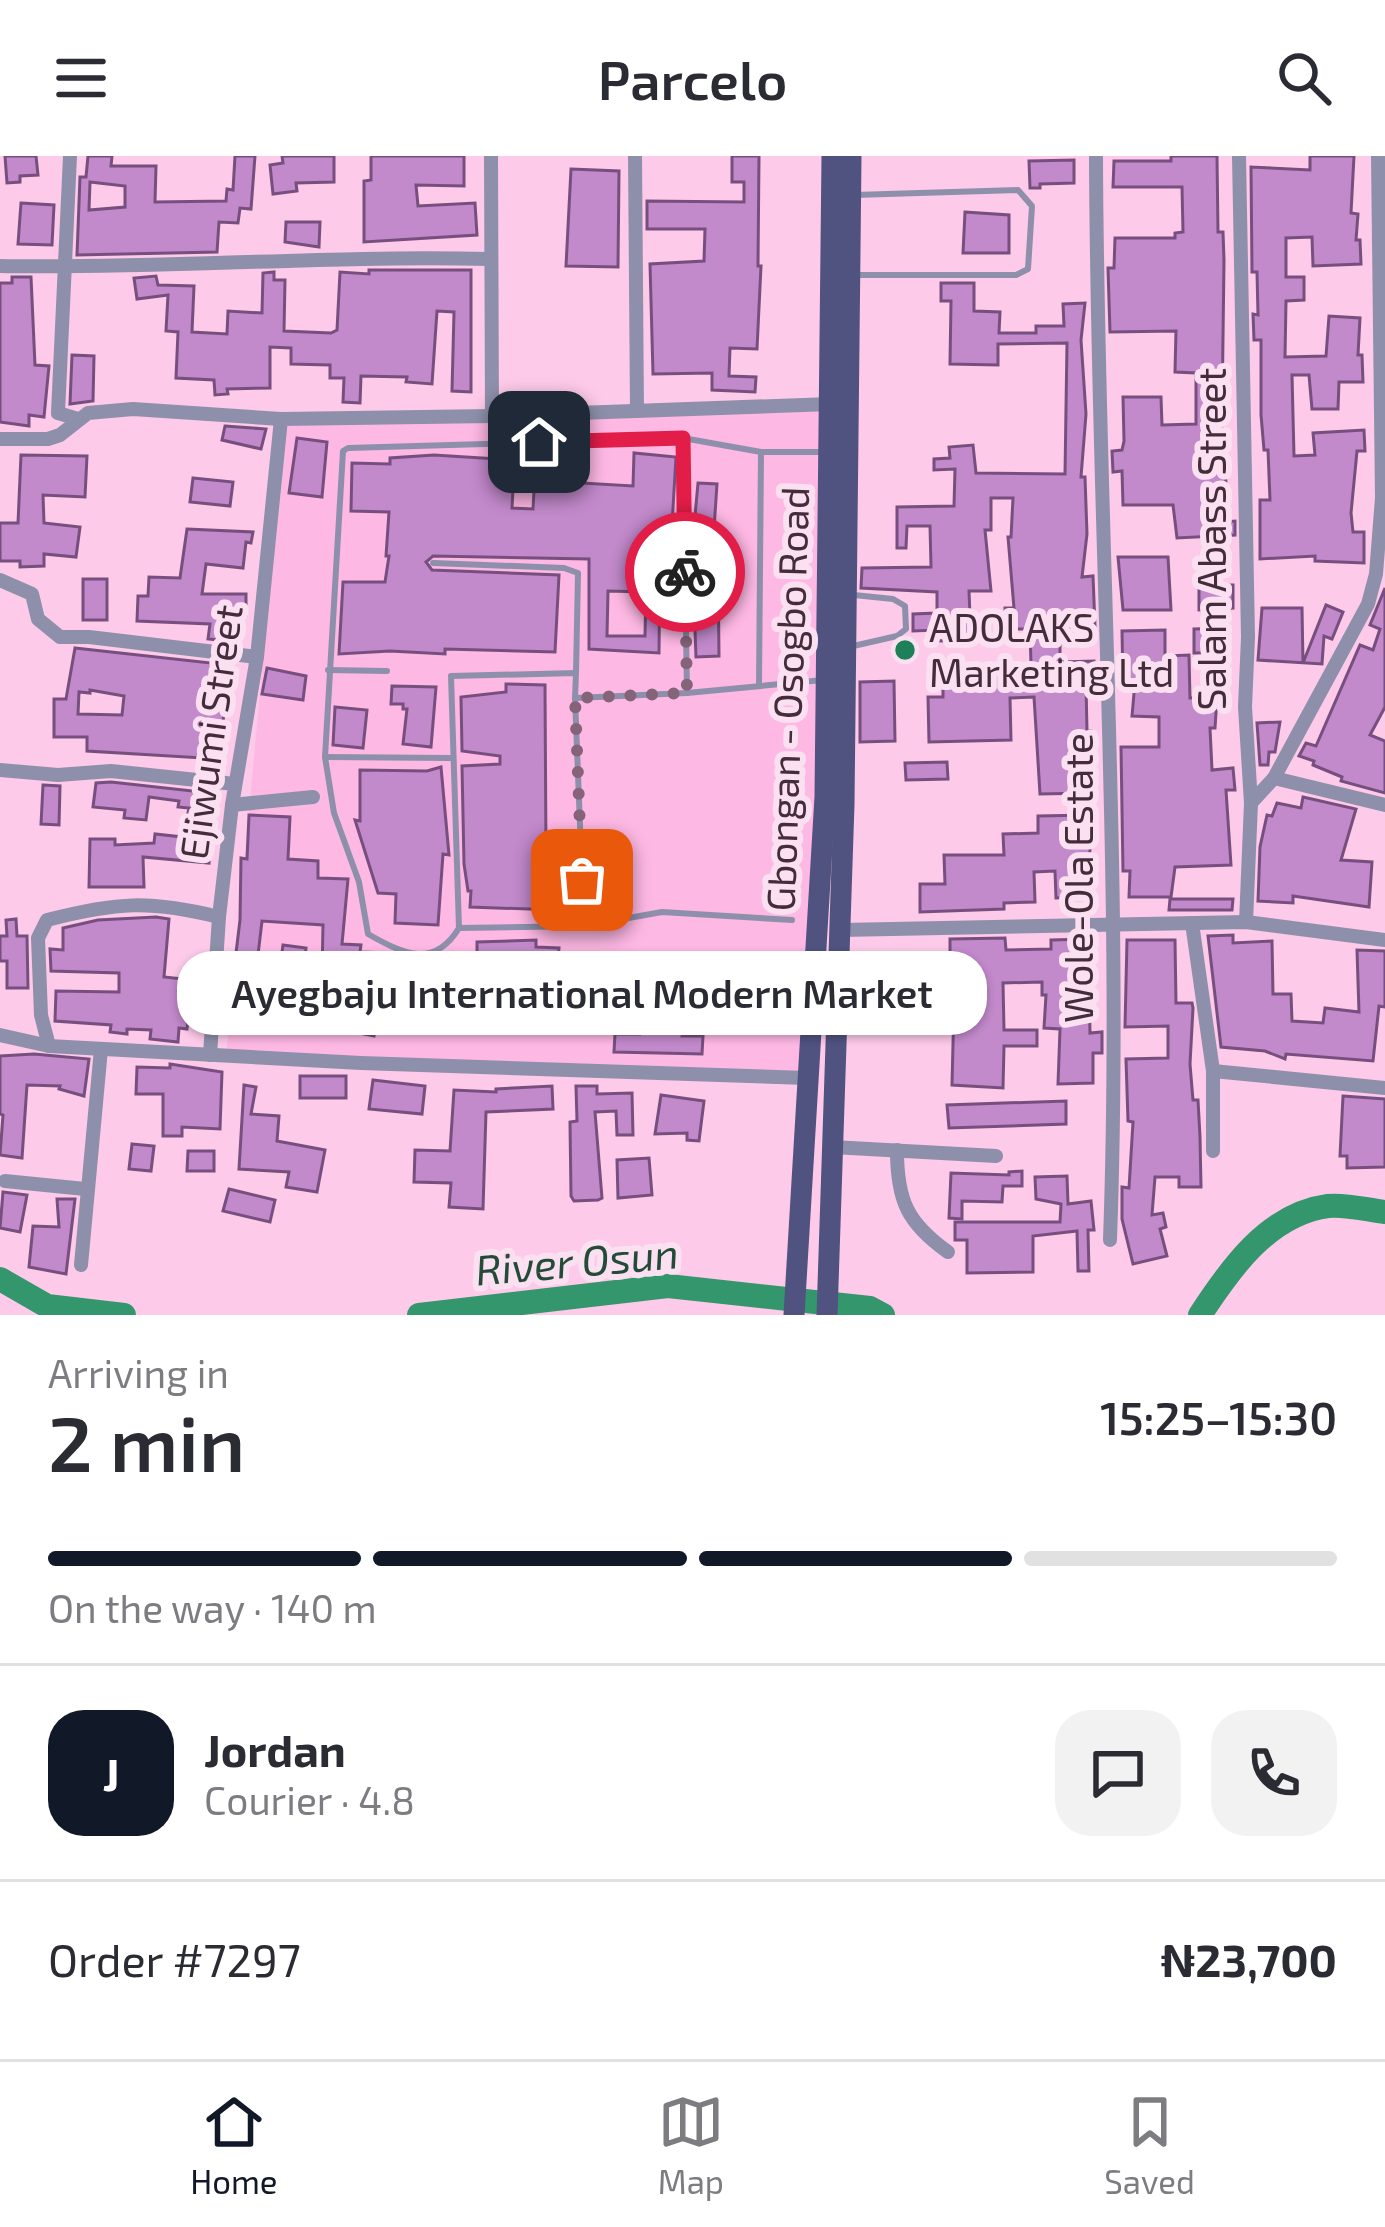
<!DOCTYPE html>
<html lang="en">
<head>
<meta charset="utf-8">
<style>
	:root { --surface:#fff; --page:#f2f2f3; --text:#2b2b33; --muted:#7c7c81; --line:#e1e1e2; --accent:#111827 }
	body { margin:0; font-family:"Exo 2",sans-serif; background:var(--page); color:var(--text); height:100vh; display:flex; flex-direction:column; font-size:45px; white-space:nowrap }
	* { box-sizing:border-box; margin:0 }
	p { font-size:39px; color:var(--muted) }
	.icon { flex:none; width:66px; height:66px; fill:none; stroke:currentColor; stroke-width:2; stroke-linecap:round; stroke-linejoin:round }
	.map { position:relative; height:1159px; overflow:hidden }
	.panel { display:flex; flex-direction:column; background:var(--surface); flex:1 }
	.panel>* { flex:none }
	.pin { position:absolute; display:grid; place-items:center; width:102px; height:102px; color:#fff; margin:-51px; border-radius:24px; box-shadow:0 6px 18px #0006 }
	.courier { position:absolute; display:grid; place-items:center; width:120px; height:120px; margin:-60px; border:9px solid #e11d48; border-radius:50%; background:#fff; color:#222; box-shadow:0 3px 15px #0007 }
	.bubble { position:absolute; height:84px; border-radius:36px; background:var(--surface); box-shadow:0 3px 9px #0004; font-size:39px; font-weight:600; line-height:84px; text-align:center }
	.headline em { font-style:normal; font-weight:600 }
	.headline div { display:flex; flex-direction:column-reverse }
	.headline { display:flex; align-items:center; justify-content:space-between; height:204px; padding:0 48px }
	h1 { font-size:78px; font-weight:600; line-height:90px }
	.bar { display:grid; grid-template-columns:repeat(4,1fr); gap:18px 12px; align-content:center; height:144px; padding:0 48px }
	.bar i { height:15px; border-radius:9px; background:var(--line) }
	.bar .on { background:var(--accent) }
	.bar p { grid-column:span 4 }
	.line { display:flex; align-items:center; gap:30px; padding:0 48px; border-top:3px solid var(--line) }
	.line div { flex:1 }
	.round { display:grid; place-items:center; flex:none; width:126px; height:126px; border-radius:36px; background:var(--page) }
	header { display:flex; justify-content:space-between; align-items:center; height:156px; padding:0 48px; background:var(--surface); font-size:54px; font-weight:600 }
	.dock { display:flex; justify-content:space-around; align-items:center; height:168px; border-top:3px solid var(--line); background:var(--surface); font-size:33px; color:var(--muted) }
	.dock a { display:grid; justify-items:center; gap:6px }
	.dock .on { color:var(--accent) }
	.map>svg:first-child { display:block }
	.built { fill:#feb8e4 }
	.lines { fill:none; stroke-linecap:round; stroke-linejoin:round }
	.stream { stroke:#34966c; stroke-width:4.5 }
	.river { stroke:#34966c; stroke-width:24 }
	.building { fill:#c289cb; stroke:#774f7e; stroke-width:3; fill-rule:evenodd }
	.service { stroke:#8e90ab; stroke-width:6 }
	.minor { stroke:#8e90ab; stroke-width:14 }
	.primary { stroke:#505280; stroke-width:21 }
	.done { stroke:#856378; stroke-width:12; stroke-dasharray:0 21.6 }
	.route { stroke:#e11d48; stroke-width:15 }
	.poi-dot { fill:#1e8059; stroke:#fae0f0; stroke-width:4.5 }
	.labels { text-anchor:middle; stroke-width:12; stroke-linejoin:round; paint-order:stroke }
	.street-label { font-size:39px; fill:#442c3b; stroke:#fae0f0 }
	.poi-label { font-size:39px; fill:#442c3b; stroke:#fae0f0; text-anchor:start }
	.water-label { font-size:42px; font-style:italic; fill:#234b38; stroke:#fae0f0 }
</style>
</head>
<body>
<header><svg class="icon" aria-label="menu" viewBox="0 0 24 24"><path d="M4 6h16M4 12h16M4 18h16"/></svg>Parcelo<svg class="icon" aria-label="search" viewBox="0 0 24 24"><circle cx="10" cy="10" r="6"/><path d="M15 15l6 6"/></svg></header>
<div class="map">
<svg width="1385" height="1159" viewBox="0 0 1385 1159">
	<rect width="100%" height="100%" fill="#fdcae9"/>
	<polygon class="built" points="827,255 823,516 805,918 226,901 285,269"/>
	<g class="lines">
		<polyline class="stream" points="1211,1159 1223,1123"/>
		<g class="river">
			<polyline points="0,1123 47,1150 124,1159"/>
			<polyline points="419,1159 668,1130 870,1152 883,1159"/>
			<path d="M 1200,1159 C 1230,1113 1268,1058 1328,1050 C 1345,1048 1368,1054 1385,1056"/>
		</g>
	</g>
	<g class="building">
		<polygon points="5,0 36,0 38,19 20,20 20,26 7,27"/>
		<path d="M 88,0 L 112,0 L 111,10 L 156,10 L 155,46 L 226,45 L 227,33 L 233,34 L 235,0 L 255,0 L 251,53 L 240,52 L 238,67 L 219,66 L 217,96 L 77,99 L 80,21 L 86,21 ZM 90,26 L 125,30 L 125,51 L 89,54 Z"/>
		<polygon points="282,0 334,0 334,26 296,27 297,35 273,38 270,9 283,7"/>
		<polygon points="371,0 464,0 464,30 416,29 418,50 475,47 477,79 364,86 364,25 371,24"/>
		<polygon points="732,0 759,0 758,110 761,110 757,193 730,192 729,220 756,221 755,236 712,234 712,217 653,218 650,108 704,105 705,73 647,73 647,45 744,46 744,26 732,26"/>
		<polygon points="1171,0 1217,0 1218,76 1223,76 1224,104 1222,261 1227,344 1208,345 1210,367 1235,365 1235,379 1177,382 1173,349 1123,349 1122,315 1113,316 1112,295 1122,294 1124,285 1123,241 1161,241 1162,269 1196,268 1196,217 1175,216 1176,175 1110,176 1108,112 1114,112 1115,82 1175,82 1175,77 1183,76 1182,31 1113,31 1114,5 1171,5"/>
		<polygon points="1310,0 1354,0 1351,57 1358,58 1356,84 1360,84 1361,108 1313,110 1312,81 1286,82 1286,121 1304,121 1304,144 1286,145 1285,201 1326,200 1329,160 1360,162 1358,199 1362,199 1363,226 1339,226 1338,253 1312,253 1309,219 1292,219 1294,300 1315,299 1313,277 1364,274 1365,295 1357,295 1351,357 1353,376 1364,376 1364,407 1315,405 1315,400 1260,403 1260,344 1270,344 1268,294 1264,294 1261,259 1261,184 1254,184 1253,158 1258,159 1257,116 1252,116 1251,11 1310,14"/>
		<polygon points="1074,4 1074,27 1040,28 1040,32 1030,32 1029,5"/>
		<polygon points="571,13 619,15 618,111 566,110"/>
		<polygon points="21,47 54,49 52,89 18,88"/>
		<polygon points="965,56 1009,59 1009,97 963,97"/>
		<polygon points="286,66 320,66 319,91 285,86"/>
		<polygon points="369,114 471,114 471,236 452,235 454,156 437,155 432,228 406,226 407,221 361,220 360,247 343,246 344,222 330,222 330,209 291,208 291,192 270,191 270,232 227,233 228,238 215,239 214,224 176,222 178,176 166,175 168,139 137,143 134,122 156,120 158,129 194,130 192,176 227,178 228,155 262,157 263,117 274,116 274,124 285,124 284,175 331,177 337,174 340,116 369,118"/>
		<polygon points="12,121 31,121 35,209 49,210 44,261 29,259 29,270 0,266 0,127 12,127"/>
		<polygon points="941,127 974,127 974,155 1000,156 999,177 1036,177 1036,170 1064,170 1063,148 1085,147 1081,184 1086,258 1081,321 1085,321 1087,378 1082,421 1093,420 1095,470 1060,472 1060,506 1094,505 1095,528 1086,529 1087,575 1091,575 1088,637 1040,638 1034,541 1010,542 1011,584 929,586 928,541 943,541 943,512 1031,509 1030,473 1006,473 1005,452 1014,452 1008,381 1011,381 1013,342 991,342 991,374 985,374 991,435 969,435 971,484 938,485 938,474 913,475 913,458 937,457 937,436 861,432 862,412 931,411 930,370 907,370 906,392 897,392 897,351 954,350 955,313 934,314 934,303 950,302 949,291 973,289 976,317 1065,318 1067,187 998,188 998,209 950,208 951,145 941,145"/>
		<polygon points="72,199 94,200 93,245 70,248"/>
		<polygon points="225,270 266,273 261,293 222,284"/>
		<polygon points="297,282 327,286 322,341 289,337"/>
		<path d="M 549,293 L 547,325 L 633,330 L 634,297 L 676,301 L 670,403 L 660,402 L 659,497 L 589,493 L 589,403 L 433,400 L 426,406 L 432,414 L 559,419 L 555,496 L 445,493 L 445,498 L 390,495 L 339,498 L 343,426 L 385,426 L 389,400 L 386,400 L 389,356 L 351,355 L 352,307 L 390,308 L 390,302 L 434,299 L 531,305 L 531,294 ZM 514,315 L 535,316 L 533,353 L 512,352 ZM 608,435 L 646,436 L 645,480 L 607,480 Z"/>
		<polygon points="21,299 87,300 85,341 43,339 44,367 80,371 76,401 44,398 44,410 20,411 20,405 0,405 0,367 18,367"/>
		<polygon points="193,322 233,326 230,350 190,346"/>
		<polygon points="698,327 717,328 714,373 727,404 718,408 719,500 696,501 692,393"/>
		<polygon points="187,373 253,376 251,387 246,386 243,412 206,408 202,438 246,438 246,459 240,459 237,486 208,483 210,468 137,465 138,440 148,440 149,421 180,422"/>
		<polygon points="1118,401 1168,401 1171,454 1123,454"/>
		<rect x="83" y="423" width="24" height="41"/>
		<polygon points="1199,429 1233,429 1233,452 1199,454"/>
		<polygon points="1385,432 1385,551 1370,579 1385,585 1385,637 1341,625 1342,621 1313,609 1314,605 1299,600 1306,587 1316,590 1360,489 1373,494 1380,473 1370,469"/>
		<polygon points="1326,449 1343,456 1332,483 1324,480 1322,508 1258,504 1262,452 1302,452 1303,507"/>
		<polygon points="1227,472 1229,497 1194,497 1194,473"/>
		<polygon points="1165,474 1165,500 1189,499 1190,542 1217,541 1215,572 1210,572 1212,614 1233,612 1235,634 1226,634 1231,709 1175,711 1171,741 1129,741 1130,715 1123,715 1121,591 1159,591 1159,561 1132,560 1135,526 1123,527 1122,475"/>
		<path d="M 75,492 L 229,509 L 219,603 L 87,595 L 87,581 L 54,581 L 54,543 L 66,543 ZM 90,534 L 124,540 L 122,559 L 78,558 L 79,536 L 90,537 Z"/>
		<polygon points="267,512 306,520 303,544 262,538"/>
		<polygon points="894,525 895,585 860,586 860,526"/>
		<polygon points="506,528 545,529 546,699 548,728 558,728 557,754 470,751 471,735 468,735 464,708 462,610 500,608 500,600 462,595 461,541 506,536"/>
		<polygon points="392,530 436,531 431,591 403,588 407,553 403,553 403,548 391,548"/>
		<polygon points="335,551 367,554 363,592 333,589"/>
		<polygon points="1280,566 1275,596 1269,596 1268,609 1260,609 1257,567"/>
		<polygon points="947,606 948,623 906,624 905,607"/>
		<polygon points="441,611 449,699 443,698 438,769 395,767 396,738 378,737 355,664 360,665 360,614 427,615"/>
		<polygon points="111,626 211,637 204,683 211,684 209,707 143,701 144,731 89,731 90,683 115,683 115,689 154,687 155,678 183,681 189,652 178,651 179,645 149,641 146,664 124,662 125,654 93,651 96,627"/>
		<polygon points="43,629 60,630 59,669 41,668"/>
		<polygon points="1303,641 1356,653 1341,704 1372,706 1369,751 1293,740 1293,747 1258,745 1260,691 1267,659 1272,660 1277,647 1301,652"/>
		<polygon points="249,659 290,661 288,703 318,705 318,722 348,723 342,788 361,789 360,796 389,797 387,841 380,841 374,880 364,878 365,866 321,867 323,769 262,765 251,858 229,855 240,764 241,702 247,703"/>
		<polygon points="1089,659 1091,741 1056,742 1055,715 1034,716 1035,746 1004,747 1004,753 920,756 920,728 945,728 944,699 1004,699 1003,678 1038,677 1038,660"/>
		<polygon points="1170,743 1233,743 1232,754 1169,754"/>
		<polygon points="156,761 169,763 164,821 193,824 187,873 179,872 178,886 150,883 151,874 127,873 127,878 110,876 111,869 55,865 56,835 119,836 119,817 51,815 50,793 63,794 63,772 98,764"/>
		<polygon points="16,763 17,780 27,780 28,832 7,832 7,805 0,805 0,780 7,780 6,764"/>
		<polygon points="1233,779 1233,787 1272,785 1273,838 1291,838 1292,865 1323,867 1325,852 1359,856 1357,794 1385,795 1385,851 1379,850 1373,905 1286,898 1285,903 1265,895 1221,891 1208,780"/>
		<polygon points="1005,782 1006,794 1051,793 1051,784 1088,783 1090,877 1102,876 1102,897 1093,897 1093,927 1058,928 1060,873 1044,872 1046,839 1042,839 1042,826 1003,827 1004,874 1037,874 1037,890 1004,890 1003,932 952,929 955,805 950,805 950,783"/>
		<polygon points="536,784 536,791 559,792 557,816 553,816 550,862 533,861 540,808 477,811 477,786"/>
		<polygon points="1127,784 1175,784 1176,847 1192,847 1193,852 1190,908 1193,944 1198,944 1200,981 1201,1031 1179,1031 1179,1021 1155,1021 1152,1059 1163,1057 1166,1071 1160,1073 1167,1100 1133,1108 1122,1063 1122,1031 1129,1032 1133,966 1128,965 1126,903 1168,902 1168,870 1125,871"/>
		<polygon points="283,789 306,792 297,859 274,856"/>
		<polygon points="659,826 686,830 682,880 703,880 702,898 614,896 615,878 640,878 642,851 616,853 615,835 644,833 644,827"/>
		<polygon points="34,898 89,903 84,940 59,933 60,930 27,929 22,1002 0,999 3,959 0,958 0,900"/>
		<polygon points="170,908 222,916 220,973 182,971 182,980 163,980 163,938 136,938 137,911 170,912"/>
		<rect x="300" y="920" width="46" height="22"/>
		<polygon points="373,924 425,930 422,958 369,953"/>
		<polygon points="244,929 256,931 251,958 279,960 277,985 325,994 317,1036 286,1031 289,1016 239,1013"/>
		<polygon points="552,930 553,953 486,956 483,1053 449,1051 451,1027 414,1026 415,994 450,995 454,934 496,936 496,933"/>
		<polygon points="576,930 597,930 597,938 632,937 633,979 617,979 616,955 595,956 602,1042 598,1044 574,1045 571,1040 570,966 577,965"/>
		<polygon points="661,939 704,945 699,985 687,984 687,977 655,978"/>
		<polygon points="1343,940 1385,943 1385,1011 1347,1012 1347,1000 1340,1000"/>
		<polygon points="1066,945 1066,968 949,972 947,949"/>
		<polygon points="132,988 154,990 151,1015 129,1013"/>
		<polygon points="188,995 214,995 214,1015 187,1015"/>
		<polygon points="649,1002 652,1039 618,1042 617,1004"/>
		<polygon points="1022,1015 1022,1030 1003,1030 1002,1046 962,1045 962,1063 949,1062 951,1017 1009,1019 1009,1016"/>
		<polygon points="1067,1020 1068,1048 1091,1045 1094,1074 1088,1074 1089,1115 1078,1115 1077,1075 1033,1080 1033,1116 967,1117 967,1084 955,1084 955,1066 1060,1066 1061,1048 1036,1043 1035,1021"/>
		<polygon points="229,1033 275,1044 270,1066 223,1055"/>
		<polygon points="3,1036 27,1039 20,1076 0,1072"/>
		<polygon points="57,1043 75,1043 66,1118 29,1111 33,1070 59,1071"/>
	</g>
	<g class="lines">
		<g class="service">
			<polyline points="854,39 1018,34 1032,50 1028,113 1016,119 854,119"/>
			<polyline points="683,283 687,537"/>
			<polyline points="433,407 564,412 578,417 576,517"/>
			<polyline points="849,491 897,480 906,473 905,450 893,443 854,439"/>
			<polyline points="328,514 387,515"/>
			<path d="M 823,524 L 687,537 L 575,542 L 576,517 L 451,520 L 459,772 C 434,813 403,798 368,778 L 359,726 L 334,657 L 325,601 L 343,295 L 348,292 L 683,282 L 761,296 L 827,296"/>
			<polyline points="759,529 761,296"/>
			<polyline points="575,542 584,770 662,756 792,764"/>
			<polyline points="325,601 451,602"/>
			<polyline points="459,772 584,770"/>
			<path d="M 630,823 C 673,809 703,828 739,845 C 759,855 783,860 803,866"/>
		</g>
		<g class="minor">
			<polyline points="70,0 58,257 78,263"/>
			<polyline points="491,0 492,260"/>
			<polyline points="635,0 637,255"/>
			<path d="M 1096,0 C 1097,361 1123,722 1110,1084"/>
			<polyline points="1239,0 1248,481 1245,551 1251,647 1246,766"/>
			<path d="M 0,110 C 163,113 326,99 489,103"/>
			<polyline points="0,283 48,283 60,279 88,257 133,253 281,263"/>
			<polyline points="0,424 32,438 38,463 60,481 89,481 257,501"/>
			<polyline points="0,614 58,619 111,615 235,628"/>
			<polyline points="1274,622 1385,649"/>
			<polyline points="1251,647 1274,622 1368,448 1376,418 1382,342 1378,0"/>
			<polyline points="232,649 313,641"/>
			<polyline points="1192,767 1213,915 1213,995"/>
			<polyline points="841,774 1246,766 1385,784"/>
			<polyline points="0,879 49,890 361,907 807,922"/>
			<path d="M 49,890 L 41,859 L 38,782 L 47,764 C 117,746 149,744 219,761"/>
			<polyline points="210,899 219,761 232,649 257,501 281,263 492,260 831,248"/>
			<polyline points="1213,915 1385,932"/>
			<polyline points="832,991 996,1000"/>
			<path d="M 897,994 C 897,1044 907,1067 948,1096"/>
			<polyline points="5,1025 85,1033"/>
			<polyline points="81,1109 101,893"/>
		</g>
		<g class="primary">
			<polyline points="794,1159 825,641 832,0"/>
			<polyline points="827,1159 844,648 851,0"/>
		</g>
	</g>
	<g class="lines">
		<polyline class="done" points="582,724 575,542 687,537 685,416"/>
		<polyline class="route" points="539,286 683,282 685,416"/>
	</g>
	<circle class="poi-dot" cx="905" cy="494" r="12"/>
	<g class="labels">
		<g class="street-label">
			<text transform="translate(1212 383) rotate(-90)" y="14">Salam Abass Street</text>
			<text transform="translate(788 543) rotate(-88)" y="14">Gbongan - Osogbo Road</text>
			<text transform="translate(211 576) rotate(-82)" y="14">Ejiwumi Street</text>
			<text transform="translate(1079 722) rotate(-90)" y="14">Wole-Ola Estate</text>
		</g>
		<g class="poi-label">
			<text x="929" y="486">ADOLAKS<tspan x="929" dy="45">Marketing Ltd</tspan></text>
		</g>
		<g class="water-label">
			<text transform="translate(577 1106) rotate(-5)" y="15">River Osun</text>
		</g>
	</g>
</svg>
<div class="pin" style="left:582px;top:724px;background:#ea580c"><svg class="icon" aria-label="bag" viewBox="0 0 24 24"><path d="M5 8h14l-1 12H6zM9 8a3 3 0 0 1 6 0"/></svg></div>
<div class="pin" style="left:539px;top:286px;background:#1f2937"><svg class="icon" aria-label="home" viewBox="0 0 24 24"><path d="M3 11l9-7 9 7M6 9v11h12V9"/></svg></div>
<div class="courier" style="left:685px;top:416px"><svg class="icon" aria-label="bike" viewBox="0 0 24 24"><circle cx="6" cy="16" r="4"/><circle cx="18" cy="16" r="4"/><path d="M6 16l4-8h5l3 8M10 8l3 8H6M13 5h3"/></svg></div>
<div class="bubble" style="left:177px;top:795px;width:810px">Ayegbaju International Modern Market</div>
</div>
<section class="panel">
<div class="headline"><div><h1>2 min</h1><p>Arriving in</p></div><em>15:25–15:30</em></div>
<div class="bar"><i class="on"></i><i class="on"></i><i class="on"></i><i></i><p>On the way · 140 m</p></div>
<div class="line" style="height:216px"><b class="round" style="background:var(--accent);color:#fff">J</b><div><b>Jordan</b><p>Courier · 4.8</p></div><a class="round"><svg class="icon" aria-label="chat" viewBox="0 0 24 24"><path d="M4 5h16v11H9l-5 4z"/></svg></a><a class="round"><svg class="icon" aria-label="phone" viewBox="0 0 24 24"><path d="M5 4h4l2 5-3 2q2 4 5 5l2-3 5 2v4C11 20 4 13 5 4z"/></svg></a></div>
<div class="line" style="height:156px"><div>Order #7297</div><b>₦23,700</b></div>
</section>
<nav class="dock">
<a class="on"><svg class="icon" aria-label="home" viewBox="0 0 24 24"><path d="M3 11l9-7 9 7M6 9v11h12V9"/></svg>Home</a>
<a><svg class="icon" aria-label="map" viewBox="0 0 24 24"><path d="M3 6l6-2 6 2 6-2v14l-6 2-6-2-6 2zM9 4v14M15 6v14"/></svg>Map</a>
<a><svg class="icon" aria-label="saved" viewBox="0 0 24 24"><path d="M7 4h10v16l-5-4-5 4z"/></svg>Saved</a>
</nav>
</body>
</html>
